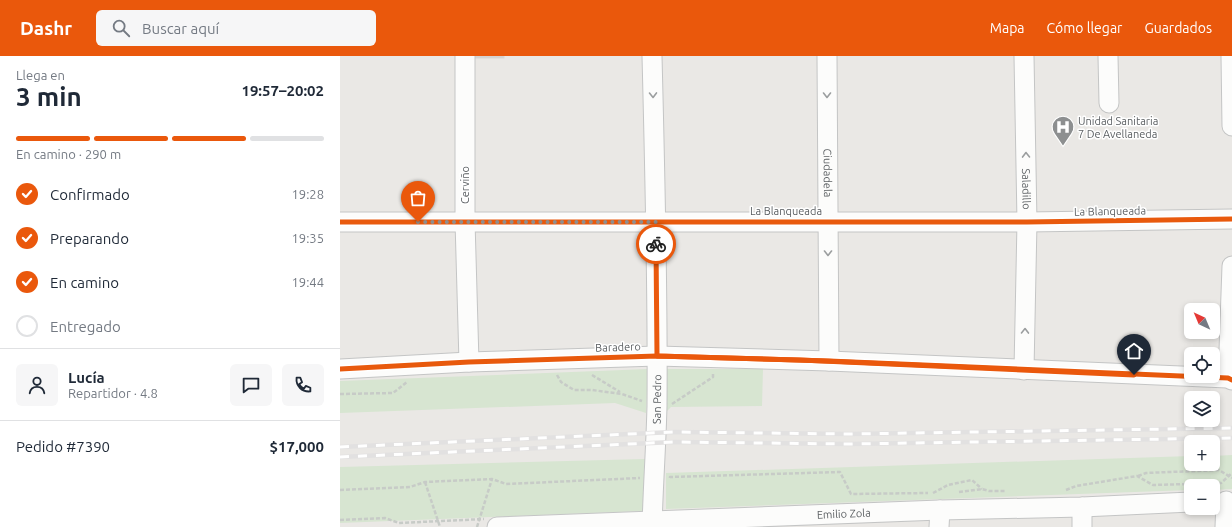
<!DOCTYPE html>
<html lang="es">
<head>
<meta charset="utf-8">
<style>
	:root { --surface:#fff; --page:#f6f6f7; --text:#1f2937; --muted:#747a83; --line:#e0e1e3; --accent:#ea580c }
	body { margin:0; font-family:Ubuntu,sans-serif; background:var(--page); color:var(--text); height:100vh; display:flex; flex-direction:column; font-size:15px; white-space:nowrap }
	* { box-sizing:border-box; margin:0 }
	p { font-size:13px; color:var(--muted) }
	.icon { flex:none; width:22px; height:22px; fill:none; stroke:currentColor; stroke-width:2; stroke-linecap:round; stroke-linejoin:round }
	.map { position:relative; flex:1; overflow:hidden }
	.side { display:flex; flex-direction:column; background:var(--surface); width:340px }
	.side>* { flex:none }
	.needle { width:26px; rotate:316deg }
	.buttons { position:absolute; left:844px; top:247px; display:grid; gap:8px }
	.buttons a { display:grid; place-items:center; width:36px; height:36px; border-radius:6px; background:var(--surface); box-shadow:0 2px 6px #0003; font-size:20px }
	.pin { position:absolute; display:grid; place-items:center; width:34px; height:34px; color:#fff; margin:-41px -17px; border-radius:50% 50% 50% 0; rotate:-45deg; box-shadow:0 0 4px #0007 }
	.pin .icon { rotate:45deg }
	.courier { position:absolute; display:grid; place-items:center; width:40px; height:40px; margin:-20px; border:3px solid #ea580c; border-radius:50%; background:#fff; color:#222; box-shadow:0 1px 5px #0007 }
	.overview em { font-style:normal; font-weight:700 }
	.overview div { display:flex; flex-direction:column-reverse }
	.overview { display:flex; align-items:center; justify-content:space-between; height:68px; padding:0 16px }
	h1 { font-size:26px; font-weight:700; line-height:30px }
	.bar { display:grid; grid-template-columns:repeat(4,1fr); gap:6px 4px; align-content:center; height:48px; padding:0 16px }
	.bar i { height:5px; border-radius:3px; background:var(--line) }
	.bar .on { background:var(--accent) }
	.bar p { grid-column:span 4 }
	.line { display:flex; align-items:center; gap:10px; padding:0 16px; border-top:1px solid var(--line) }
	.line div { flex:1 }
	.round { display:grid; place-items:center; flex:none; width:42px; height:42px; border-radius:6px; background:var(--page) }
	ol { padding:0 16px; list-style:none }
	li { display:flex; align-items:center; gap:12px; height:44px }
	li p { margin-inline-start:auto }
	li .icon { padding:4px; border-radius:50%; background:var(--accent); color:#fff; stroke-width:4 }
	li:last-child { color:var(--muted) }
	li i { width:22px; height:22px; border:2px solid var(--line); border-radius:50% }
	header { display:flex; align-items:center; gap:24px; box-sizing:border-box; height:56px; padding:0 20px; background:var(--accent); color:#fff }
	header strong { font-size:19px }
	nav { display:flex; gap:22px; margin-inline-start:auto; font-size:14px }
	.search { width:280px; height:36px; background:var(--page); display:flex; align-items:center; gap:10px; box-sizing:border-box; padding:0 14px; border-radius:6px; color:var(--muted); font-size:15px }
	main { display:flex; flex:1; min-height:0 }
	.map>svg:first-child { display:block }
	.green { fill:#d7e5d1 }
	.building { fill:#d1cfce; stroke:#d9d7d4; filter:url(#shadow) }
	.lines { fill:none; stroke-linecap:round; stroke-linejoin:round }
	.minor-casing { stroke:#c4c5c5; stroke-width:21 }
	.path { stroke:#c7cbc7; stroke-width:2.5; stroke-dasharray:4 2; stroke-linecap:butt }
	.minor { stroke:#fcfcfb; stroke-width:19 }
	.rail-casing { stroke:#e2e1e1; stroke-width:4.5 }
	.rail { stroke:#fff; stroke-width:3; stroke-dasharray:9; stroke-linecap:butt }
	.cycleway-casing { stroke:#fff; stroke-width:8 }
	.cycleway { stroke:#e8590c; stroke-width:5 }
	.oneway { stroke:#9b9e9f }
	.done { stroke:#8d8f90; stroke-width:4; stroke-dasharray:0 7.2 }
	.route { stroke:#ea580c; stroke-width:5 }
	.labels { text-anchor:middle; stroke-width:3; stroke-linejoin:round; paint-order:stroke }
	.poi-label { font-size:11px; fill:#5b5f62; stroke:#fff; text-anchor:start }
	.street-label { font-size:11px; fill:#5b5f62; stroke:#fff }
</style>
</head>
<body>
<header>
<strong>Dashr</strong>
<div class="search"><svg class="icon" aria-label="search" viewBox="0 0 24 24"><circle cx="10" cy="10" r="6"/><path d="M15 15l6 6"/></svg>Buscar aquí</div>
<nav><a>Mapa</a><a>Cómo llegar</a><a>Guardados</a></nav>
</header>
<main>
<section class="side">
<div class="overview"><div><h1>3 min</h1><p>Llega en</p></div><em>19:57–20:02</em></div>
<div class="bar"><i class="on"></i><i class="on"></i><i class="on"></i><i></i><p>En camino · 290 m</p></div>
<ol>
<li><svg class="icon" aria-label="check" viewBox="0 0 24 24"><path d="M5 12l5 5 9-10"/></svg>Confirmado<p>19:28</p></li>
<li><svg class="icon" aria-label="check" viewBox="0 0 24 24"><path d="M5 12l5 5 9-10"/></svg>Preparando<p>19:35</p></li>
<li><svg class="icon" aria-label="check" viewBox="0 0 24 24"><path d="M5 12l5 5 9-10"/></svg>En camino<p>19:44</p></li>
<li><i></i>Entregado</li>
</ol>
<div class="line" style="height:72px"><a class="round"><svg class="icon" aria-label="person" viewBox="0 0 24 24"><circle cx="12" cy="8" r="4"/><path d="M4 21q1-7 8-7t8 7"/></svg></a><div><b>Lucía</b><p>Repartidor · 4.8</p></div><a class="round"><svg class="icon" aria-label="chat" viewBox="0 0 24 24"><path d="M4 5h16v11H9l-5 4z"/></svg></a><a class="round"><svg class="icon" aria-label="phone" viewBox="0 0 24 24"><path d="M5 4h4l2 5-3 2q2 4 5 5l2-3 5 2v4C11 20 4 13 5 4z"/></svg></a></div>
<div class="line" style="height:52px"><div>Pedido #7390</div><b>$17,000</b></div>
</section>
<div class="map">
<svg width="892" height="471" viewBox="0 0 892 471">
	<defs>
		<filter id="shadow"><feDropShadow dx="2.5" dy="4.5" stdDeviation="0" flood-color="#0004"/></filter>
	</defs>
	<rect width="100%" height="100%" fill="#eae8e5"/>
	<g class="green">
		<polygon points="308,313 306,357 275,347 0,357 0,325"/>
		<polygon points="326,313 423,313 422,350 331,351 324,358"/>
		<polygon points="892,399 892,433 873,434 873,430 851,430 851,434 326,453 326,417 851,400 851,408 873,408 873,400"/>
		<polygon points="305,403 303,455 0,467 0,411"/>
	</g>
	<rect class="building" x="128" y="0" width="36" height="2"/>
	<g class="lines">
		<g class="minor-casing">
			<g id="minor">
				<polyline points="125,0 125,165 129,306"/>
				<path id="s1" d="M 487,0 L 489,305"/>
				<path id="s2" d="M 684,0 L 687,166 L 684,314"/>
				<polyline points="768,0 769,47"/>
				<polyline points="891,0 892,70"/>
				<polyline points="0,166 687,166 892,163"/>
				<polyline points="0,313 129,306 317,300 489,305 888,322 892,324"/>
				<polyline points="888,322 892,210"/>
				<path id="s3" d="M 157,471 L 600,454 L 742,451 L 851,446"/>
				<path id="s4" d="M 312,471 C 313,431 316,391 317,350 C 318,233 315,117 312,0"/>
				<polyline points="599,471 600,454"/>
				<polyline points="742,471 742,451"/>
				<polyline points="885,471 886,445"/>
			</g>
		</g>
		<g class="path">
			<polyline points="217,319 221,326 234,334 252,334 282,338 302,345"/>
			<polyline points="252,319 280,336"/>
			<polyline points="0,338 53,337 67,326"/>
			<polyline points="332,348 373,321 373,317"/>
			<polyline points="798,420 806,417 879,414 892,422"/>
			<polyline points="330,422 330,421 500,416 511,438 588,437"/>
			<polyline points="85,426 100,471"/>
			<polyline points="0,434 70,431 85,426 152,423 166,428 300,422"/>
			<polyline points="726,434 736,430 797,420 813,429 881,427 892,417"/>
			<polyline points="619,436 642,433 649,435 665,435"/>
			<polyline points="593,437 608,429 632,424 642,433"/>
			<polyline points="0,464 45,462 59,467 144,463"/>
			<polyline points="137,471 152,423"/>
		</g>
		<use href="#minor" class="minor"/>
		<g class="rail-casing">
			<g id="rail">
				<polyline points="0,391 334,376 509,378 892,372"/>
				<polyline points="0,401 334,386 509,388 892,382"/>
			</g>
		</g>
		<use href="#rail" class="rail"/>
		<g class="cycleway-casing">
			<g id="cycleway">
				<polyline points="0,166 687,166 892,163"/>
				<polyline points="0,313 129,306 317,300 489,305 888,322 892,324"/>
			</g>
		</g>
		<use href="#cycleway" class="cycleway"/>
	</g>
	<defs><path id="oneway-chevron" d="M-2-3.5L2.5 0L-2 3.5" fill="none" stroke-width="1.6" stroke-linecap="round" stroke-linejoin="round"/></defs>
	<g class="oneway">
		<use href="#oneway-chevron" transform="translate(313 39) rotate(89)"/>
		<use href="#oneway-chevron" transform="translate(487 39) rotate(90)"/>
		<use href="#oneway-chevron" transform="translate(686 99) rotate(-91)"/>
		<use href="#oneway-chevron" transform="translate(488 197) rotate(90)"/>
		<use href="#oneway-chevron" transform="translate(685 275) rotate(-89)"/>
	</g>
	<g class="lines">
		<polyline class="done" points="78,166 316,166 316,188"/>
		<polyline class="route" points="316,188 317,300 460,304 794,319"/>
	</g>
	<defs>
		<g id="hospital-pin" transform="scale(1.15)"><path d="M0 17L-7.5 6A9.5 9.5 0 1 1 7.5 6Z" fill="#8d8f90" stroke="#fff"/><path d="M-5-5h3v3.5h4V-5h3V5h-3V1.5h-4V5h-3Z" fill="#fff"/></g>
	</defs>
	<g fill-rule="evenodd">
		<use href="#hospital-pin" x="723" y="71"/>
	</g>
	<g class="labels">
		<g class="poi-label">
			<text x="738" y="69">Unidad Sanitaria<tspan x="738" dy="13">7 De Avellaneda</tspan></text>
		</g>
		<g class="street-label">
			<text dy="4" stroke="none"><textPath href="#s1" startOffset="117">Ciudadela</textPath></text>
			<text transform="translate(125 129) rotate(-90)" y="4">Cerviño</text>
			<text dy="4" stroke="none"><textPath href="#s2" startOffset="133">Saladillo</textPath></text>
			<text x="446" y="159">La Blanqueada</text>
			<text transform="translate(770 155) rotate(-1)" y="4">La Blanqueada</text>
			<text transform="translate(278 291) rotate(-2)" y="4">Baradero</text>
			<text dy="4" stroke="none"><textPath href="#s4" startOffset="128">San Pedro</textPath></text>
			<text dy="4" stroke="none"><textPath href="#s3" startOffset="347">Emilio Zola</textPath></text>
		</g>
	</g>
</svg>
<div class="buttons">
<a><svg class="needle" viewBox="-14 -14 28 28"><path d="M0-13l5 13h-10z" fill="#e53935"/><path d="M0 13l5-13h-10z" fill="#747a83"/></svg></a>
<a><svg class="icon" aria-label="locate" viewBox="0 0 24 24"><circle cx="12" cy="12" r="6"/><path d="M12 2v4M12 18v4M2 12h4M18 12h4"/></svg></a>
<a><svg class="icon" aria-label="layers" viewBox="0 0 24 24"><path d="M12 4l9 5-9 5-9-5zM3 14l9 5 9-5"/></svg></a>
<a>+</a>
<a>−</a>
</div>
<div class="pin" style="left:78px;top:166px;background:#ea580c"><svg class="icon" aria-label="bag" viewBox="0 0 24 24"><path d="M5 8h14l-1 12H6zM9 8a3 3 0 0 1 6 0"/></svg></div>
<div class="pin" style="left:794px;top:319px;background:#1f2937"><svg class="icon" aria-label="home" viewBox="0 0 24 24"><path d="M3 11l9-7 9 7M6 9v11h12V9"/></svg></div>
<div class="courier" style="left:316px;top:188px"><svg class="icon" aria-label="bike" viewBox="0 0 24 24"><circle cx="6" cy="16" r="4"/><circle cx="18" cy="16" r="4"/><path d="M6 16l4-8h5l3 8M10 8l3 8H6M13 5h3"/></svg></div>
</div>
</main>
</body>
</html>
